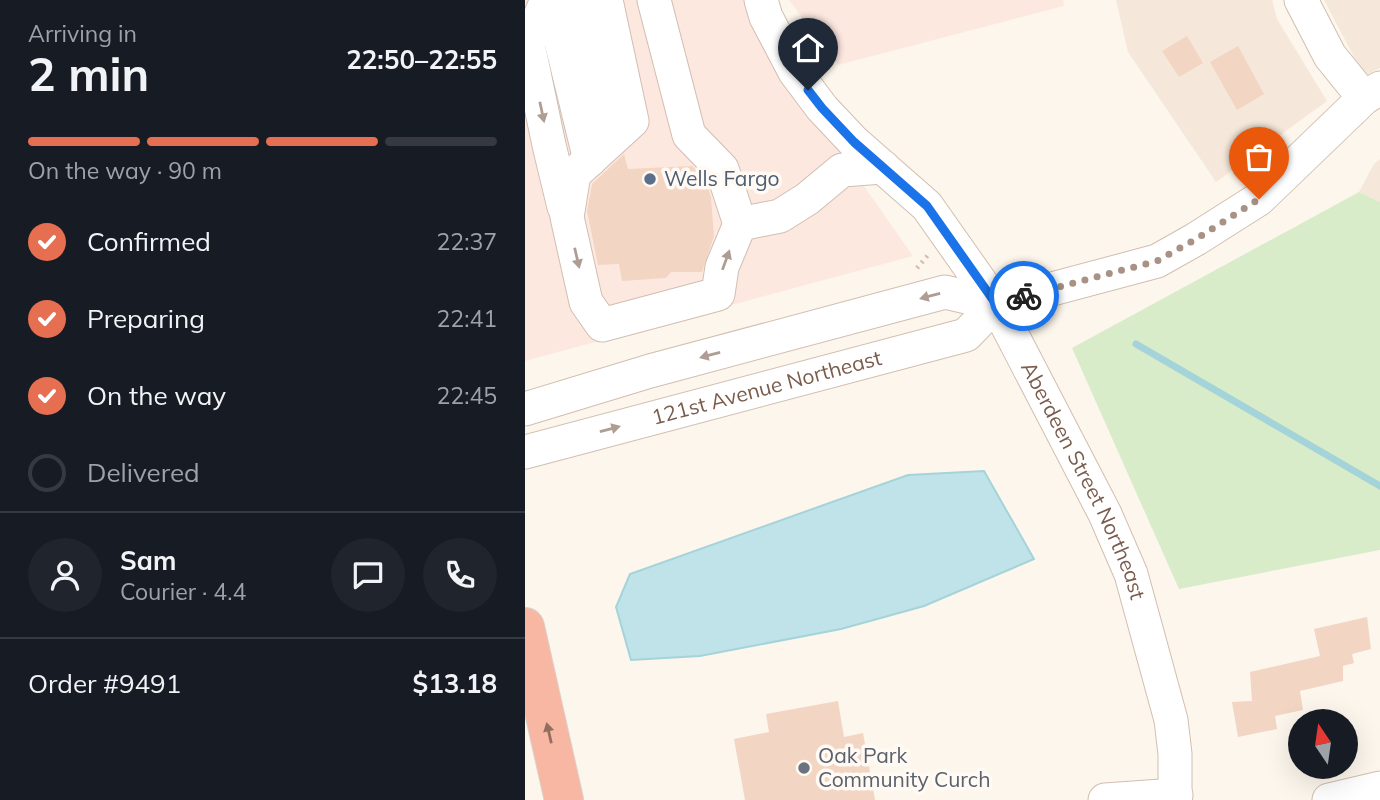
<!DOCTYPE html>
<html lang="en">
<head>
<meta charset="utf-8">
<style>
	:root { --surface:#171b24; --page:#20242c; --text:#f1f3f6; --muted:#9ea1a6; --line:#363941; --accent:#e76f51 }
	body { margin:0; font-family:Mulish,sans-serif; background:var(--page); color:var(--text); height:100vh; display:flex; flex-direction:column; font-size:26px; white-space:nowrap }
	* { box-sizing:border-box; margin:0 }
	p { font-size:23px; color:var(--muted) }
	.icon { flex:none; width:38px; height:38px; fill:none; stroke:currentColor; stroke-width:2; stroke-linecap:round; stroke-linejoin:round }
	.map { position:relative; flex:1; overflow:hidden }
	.side { display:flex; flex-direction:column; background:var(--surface); width:525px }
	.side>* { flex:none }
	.needle { width:46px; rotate:347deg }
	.controls { position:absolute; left:763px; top:709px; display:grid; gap:14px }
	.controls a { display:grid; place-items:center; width:70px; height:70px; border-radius:50%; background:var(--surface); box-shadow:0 7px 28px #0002; font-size:35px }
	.pin { position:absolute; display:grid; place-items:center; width:60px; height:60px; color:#fff; margin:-72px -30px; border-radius:50% 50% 50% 0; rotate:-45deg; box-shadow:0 0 7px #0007 }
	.pin .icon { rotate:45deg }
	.courier { position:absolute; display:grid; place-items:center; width:70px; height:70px; margin:-35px; border:5px solid #1a73e8; border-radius:50%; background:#fff; color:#222; box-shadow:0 2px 9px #0007 }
	.headline em { font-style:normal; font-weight:700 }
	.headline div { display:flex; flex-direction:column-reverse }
	.headline { display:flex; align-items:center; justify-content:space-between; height:119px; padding:0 28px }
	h1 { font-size:46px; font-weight:700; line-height:52px }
	.bar { display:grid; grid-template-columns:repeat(4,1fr); gap:10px 7px; align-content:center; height:84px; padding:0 28px }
	.bar i { height:9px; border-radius:5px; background:var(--line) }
	.bar .selected { background:var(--accent) }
	.bar p { grid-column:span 4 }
	.line { display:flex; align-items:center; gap:18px; padding:0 28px; border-top:2px solid var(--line) }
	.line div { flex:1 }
	.round { display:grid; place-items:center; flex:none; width:74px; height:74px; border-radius:37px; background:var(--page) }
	ol { padding:0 28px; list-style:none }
	li { display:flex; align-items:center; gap:21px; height:77px }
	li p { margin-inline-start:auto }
	li .icon { padding:7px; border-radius:50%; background:var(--accent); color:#fff; stroke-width:4 }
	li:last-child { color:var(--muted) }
	li i { width:38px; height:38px; border:4px solid var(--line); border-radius:50% }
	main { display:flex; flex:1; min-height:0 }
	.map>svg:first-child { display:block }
	.residential { fill:#f5e8da }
	.commercial { fill:#fde8e0 }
	.green { fill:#d8ecc9 }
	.water { fill:#bfe3e8; stroke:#a5d3da; stroke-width:2 }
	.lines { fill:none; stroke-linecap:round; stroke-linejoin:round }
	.stream { stroke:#a5d3da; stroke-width:7 }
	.building { fill:#f3d5c3 }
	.minor-casing { stroke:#d1beb0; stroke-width:35 }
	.highway-casing { stroke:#dad1cd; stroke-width:40 }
	.path { stroke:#d9b8a5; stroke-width:4.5; stroke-dasharray:2 5; stroke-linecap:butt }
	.minor { stroke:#fff; stroke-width:33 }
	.highway { stroke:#f7b7a3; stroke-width:38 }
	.oneway { fill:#af9d94 }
	.oneway2 { fill:#936e5e }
	.done { stroke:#a89285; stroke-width:7; stroke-dasharray:0 12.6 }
	.route { stroke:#1a73e8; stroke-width:9 }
	.service-dot { fill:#5c6f8a; stroke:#fffaf3; stroke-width:2.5 }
	.worship-dot { fill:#6b7280; stroke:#fffaf3; stroke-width:2.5 }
	.labels { text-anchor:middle; stroke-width:7; stroke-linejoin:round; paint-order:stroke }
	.service-label { font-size:21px; fill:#4e5e75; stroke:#fffaf3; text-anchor:start }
	.street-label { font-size:21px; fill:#7a5c4d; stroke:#fffaf3 }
	.worship-label { font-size:21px; fill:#5b616d; stroke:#fffaf3; text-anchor:start }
</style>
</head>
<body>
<main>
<section class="side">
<div class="headline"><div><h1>2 min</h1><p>Arriving in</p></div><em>22:50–22:55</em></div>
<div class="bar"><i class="selected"></i><i class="selected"></i><i class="selected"></i><i></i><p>On the way · 90 m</p></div>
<ol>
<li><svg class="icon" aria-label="check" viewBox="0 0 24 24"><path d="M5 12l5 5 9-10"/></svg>Confirmed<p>22:37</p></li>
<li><svg class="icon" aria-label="check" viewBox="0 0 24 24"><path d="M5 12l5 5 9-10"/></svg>Preparing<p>22:41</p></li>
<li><svg class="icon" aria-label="check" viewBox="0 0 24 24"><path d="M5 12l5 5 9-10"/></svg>On the way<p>22:45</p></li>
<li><i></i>Delivered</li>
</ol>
<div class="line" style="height:126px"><a class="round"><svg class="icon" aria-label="person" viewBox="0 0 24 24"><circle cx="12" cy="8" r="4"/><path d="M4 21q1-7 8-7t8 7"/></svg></a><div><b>Sam</b><p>Courier · 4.4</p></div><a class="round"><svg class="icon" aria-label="chat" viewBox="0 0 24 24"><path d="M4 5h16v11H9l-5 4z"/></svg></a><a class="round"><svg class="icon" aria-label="phone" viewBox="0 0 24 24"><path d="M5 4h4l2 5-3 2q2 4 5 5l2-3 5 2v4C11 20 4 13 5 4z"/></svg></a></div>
<div class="line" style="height:91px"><div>Order #9491</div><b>$13.18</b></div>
</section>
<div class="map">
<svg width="855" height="800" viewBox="0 0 855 800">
	<rect width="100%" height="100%" fill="#fdf6ec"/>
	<g class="residential">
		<polygon points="591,0 747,0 752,19 802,101 691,182 603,52"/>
		<polygon points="799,0 855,0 855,68 839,76"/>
		<polygon points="855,159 855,202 834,192 849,164"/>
	</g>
	<g class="commercial">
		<polygon points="0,0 226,0 236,39 388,256 0,361"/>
		<polygon points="264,0 538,0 539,6 313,65"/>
	</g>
	<polygon class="green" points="834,192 855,202 855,550 654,589 547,348"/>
	<polygon class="water" points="459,471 509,559 399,606 316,629 175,656 106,660 91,607 105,574 383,475"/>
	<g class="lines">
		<polyline class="stream" points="611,344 855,486"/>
	</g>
	<g class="building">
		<polygon points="662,36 678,63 654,77 637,51"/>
		<polygon points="713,46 739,94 712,110 685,62"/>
		<polygon points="99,154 103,169 167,166 180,179 186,197 189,236 177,272 146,272 141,278 97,281 94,264 73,265 62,211 67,184"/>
		<polygon points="842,617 846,649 827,654 829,663 818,666 818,681 775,691 778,710 750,716 752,729 713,737 707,702 727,701 725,672 795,656 789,629"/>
		<polygon points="313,701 319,737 338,733 350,800 220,800 209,739 244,732 241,714"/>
	</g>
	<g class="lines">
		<g class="minor-casing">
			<g id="minor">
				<polyline points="22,0 3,44 24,145 39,207"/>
				<polyline points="26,0 65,160"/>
				<polyline points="51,0 86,140"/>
				<polyline points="81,0 107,121 49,174 42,217 61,302 77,325 193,294 197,267 215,224 255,216 282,199 317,170 358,167"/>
				<polyline points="129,0 164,135 197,169 215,224"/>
				<path id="s1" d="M 236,0 L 241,17 L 270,72 L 297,108 L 329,142 L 402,206 L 471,304 L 580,514 L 606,574 L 646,720 L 650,754 L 650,800"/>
				<polyline points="776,0 805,56 839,98"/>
				<polyline points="0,409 125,371 420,292 471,304 632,261 671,239 734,199 839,98 855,88"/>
				<path id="s2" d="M 0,452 L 441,335 L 471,304"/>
				<polyline points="580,800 651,795"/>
				<polyline points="804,800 855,788"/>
			</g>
		</g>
		<g class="highway-casing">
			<polyline id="highway" points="0,627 39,800"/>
		</g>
		<polyline class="path" points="392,268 404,254"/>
		<use href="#minor" class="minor"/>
		<use href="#highway" class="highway"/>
	</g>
	<defs><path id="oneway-solid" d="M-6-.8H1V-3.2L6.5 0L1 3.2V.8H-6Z" transform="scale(1.75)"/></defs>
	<g class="oneway">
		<use href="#oneway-solid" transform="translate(17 112) rotate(78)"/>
		<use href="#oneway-solid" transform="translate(52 258) rotate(77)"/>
		<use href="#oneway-solid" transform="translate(201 260) rotate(-70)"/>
		<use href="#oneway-solid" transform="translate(405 296) rotate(165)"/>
		<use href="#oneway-solid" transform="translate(185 355) rotate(165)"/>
		<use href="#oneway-solid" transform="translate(85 429) rotate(-15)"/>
	</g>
	<use class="oneway2" href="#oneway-solid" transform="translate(24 733) rotate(-103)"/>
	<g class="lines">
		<polyline class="done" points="499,296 632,261 671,239 734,199"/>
		<polyline class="route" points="283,90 297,108 329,142 402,206 471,304 499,296"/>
	</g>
	<circle class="service-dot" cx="125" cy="179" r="7"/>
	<circle class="worship-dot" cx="279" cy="768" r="7"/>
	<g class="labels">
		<g class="service-label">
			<text x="139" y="186">Wells Fargo</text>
		</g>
		<g class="street-label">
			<text dy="7" stroke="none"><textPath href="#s2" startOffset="250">121st Avenue Northeast</textPath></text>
			<text dy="7" stroke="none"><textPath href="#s1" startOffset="586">Aberdeen Street Northeast</textPath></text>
		</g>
		<g class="worship-label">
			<text x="293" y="763">Oak Park<tspan x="293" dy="24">Community Curch</tspan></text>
		</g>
	</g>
</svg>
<div class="controls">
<a><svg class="needle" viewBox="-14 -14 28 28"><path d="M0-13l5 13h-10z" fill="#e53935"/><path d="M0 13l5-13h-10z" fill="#9ea1a6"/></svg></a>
</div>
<div class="pin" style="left:734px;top:199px;background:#ea580c"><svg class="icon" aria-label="bag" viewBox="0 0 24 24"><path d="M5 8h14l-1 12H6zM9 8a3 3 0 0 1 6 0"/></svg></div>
<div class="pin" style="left:283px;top:90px;background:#1f2937"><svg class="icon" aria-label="home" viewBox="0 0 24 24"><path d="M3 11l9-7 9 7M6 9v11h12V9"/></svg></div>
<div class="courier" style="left:499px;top:296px"><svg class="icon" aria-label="bike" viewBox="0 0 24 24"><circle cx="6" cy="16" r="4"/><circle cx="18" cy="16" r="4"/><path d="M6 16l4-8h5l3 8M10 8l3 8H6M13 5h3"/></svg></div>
</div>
</main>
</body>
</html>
